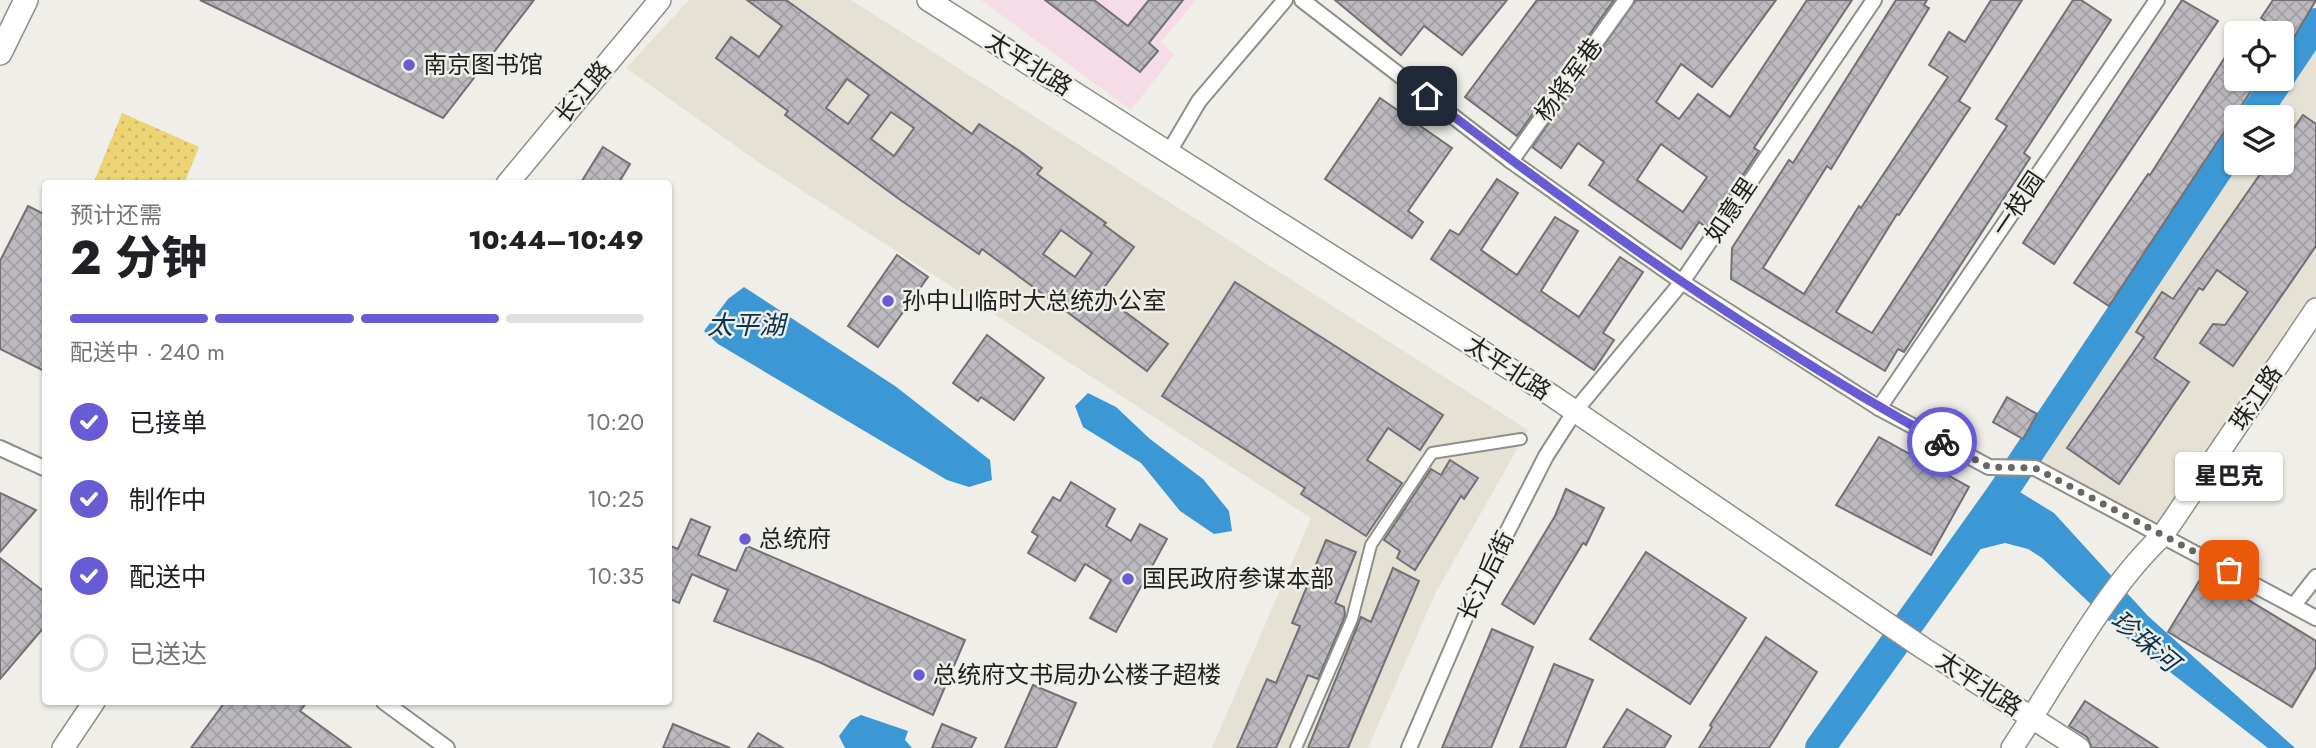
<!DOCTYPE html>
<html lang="zh">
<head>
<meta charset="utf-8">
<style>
	:root { --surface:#fff; --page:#f6f6f6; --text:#202124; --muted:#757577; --line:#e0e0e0; --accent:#685cd5 }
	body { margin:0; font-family:Jost,"Noto Sans SC",sans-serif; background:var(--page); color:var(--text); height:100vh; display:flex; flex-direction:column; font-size:26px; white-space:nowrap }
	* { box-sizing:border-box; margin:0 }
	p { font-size:23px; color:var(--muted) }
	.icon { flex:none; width:38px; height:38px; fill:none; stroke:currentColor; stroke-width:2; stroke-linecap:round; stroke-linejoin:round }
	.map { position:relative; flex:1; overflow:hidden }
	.details { position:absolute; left:42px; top:180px; width:630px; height:525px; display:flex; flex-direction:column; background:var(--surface); border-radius:7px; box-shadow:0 2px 5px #0004 }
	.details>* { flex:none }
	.fabs { position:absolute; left:2224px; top:21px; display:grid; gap:14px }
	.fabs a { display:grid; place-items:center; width:70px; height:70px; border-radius:7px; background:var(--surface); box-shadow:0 2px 5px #0004; font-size:35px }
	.pin { position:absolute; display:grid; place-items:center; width:60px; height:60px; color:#fff; margin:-30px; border-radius:14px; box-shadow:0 4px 10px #0006 }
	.courier { position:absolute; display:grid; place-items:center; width:70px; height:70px; margin:-35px; border:5px solid #685cd5; border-radius:50%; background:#fff; color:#222; box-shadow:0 2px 9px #0007 }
	.bubble { position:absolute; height:49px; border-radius:7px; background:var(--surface); box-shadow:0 2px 5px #0004; font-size:23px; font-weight:800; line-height:49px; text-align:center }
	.overview em { font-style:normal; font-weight:800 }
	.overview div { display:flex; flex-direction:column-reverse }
	.overview { display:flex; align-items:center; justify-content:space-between; height:119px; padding:0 28px }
	h1 { font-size:46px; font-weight:800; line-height:52px }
	.bar { display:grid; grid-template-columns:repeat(4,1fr); gap:10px 7px; align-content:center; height:84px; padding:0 28px }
	.bar i { height:9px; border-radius:5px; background:var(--line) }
	.bar .selected { background:var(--accent) }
	.bar p { grid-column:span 4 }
	ol { padding:0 28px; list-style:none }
	li { display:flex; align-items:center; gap:21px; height:77px }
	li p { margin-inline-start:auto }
	li .icon { padding:7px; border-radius:50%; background:var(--accent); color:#fff; stroke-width:4 }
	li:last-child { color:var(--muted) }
	li i { width:38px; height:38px; border:4px solid var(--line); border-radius:50% }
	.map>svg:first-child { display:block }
	.built { fill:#e5e2d5 }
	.education { fill:#f5dce7 }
	.grass { fill:url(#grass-dots) }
	.water { fill:#3b98d5 }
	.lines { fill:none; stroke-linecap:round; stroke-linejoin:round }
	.river { stroke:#3b98d5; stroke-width:30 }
	.building { fill:url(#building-cross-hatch); stroke:#727074; stroke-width:2; fill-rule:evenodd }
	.pedestrian-casing { stroke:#8f8e89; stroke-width:14 }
	.minor-casing { stroke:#8f8e89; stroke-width:18 }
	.secondary-casing { stroke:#8f8e89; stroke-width:24 }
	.primary-casing { stroke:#8f8e89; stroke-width:26 }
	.pedestrian { stroke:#fff; stroke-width:10 }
	.minor { stroke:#fff; stroke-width:14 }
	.secondary { stroke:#fff; stroke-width:21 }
	.primary { stroke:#fff; stroke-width:23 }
	.done { stroke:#686764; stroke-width:7; stroke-dasharray:0 12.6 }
	.route { stroke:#685cd5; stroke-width:9 }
	.poi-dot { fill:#685cd5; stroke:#efeee8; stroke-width:2.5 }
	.labels { text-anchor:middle; stroke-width:5; stroke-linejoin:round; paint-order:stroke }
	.street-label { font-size:24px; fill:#1f1f1d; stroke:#efeee8 }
	.poi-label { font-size:24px; fill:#1f1f1d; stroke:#efeee8; text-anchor:start }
	.water-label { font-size:26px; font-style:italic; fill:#0b334c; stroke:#efeee8 }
</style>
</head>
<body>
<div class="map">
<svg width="2316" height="748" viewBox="0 0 2316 748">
	<defs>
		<pattern id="grass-dots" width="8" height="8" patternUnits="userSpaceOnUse" patternTransform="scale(1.75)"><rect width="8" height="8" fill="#ecd474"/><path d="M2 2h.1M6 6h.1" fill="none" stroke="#cab664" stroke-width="1.8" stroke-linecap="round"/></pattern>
		<pattern id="building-cross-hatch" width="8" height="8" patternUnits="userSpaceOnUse" patternTransform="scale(1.75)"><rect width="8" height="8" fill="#bcbabf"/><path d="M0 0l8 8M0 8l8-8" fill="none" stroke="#a19fa4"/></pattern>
	</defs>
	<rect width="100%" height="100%" fill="#efeee8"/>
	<g class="built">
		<polygon points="689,0 851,0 1528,430 1435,594 1368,748 1212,748 1311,518 761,164 626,68"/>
		<polygon points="2316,41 2316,310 2163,535 2035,468 2236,162 2282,163 2282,117 2266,117"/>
	</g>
	<polygon class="education" points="981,0 1196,0 1161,42 1174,55 1131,110"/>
	<polygon class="grass" points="122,113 199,147 184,184 93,184"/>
	<g class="water">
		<polygon points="744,287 895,386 990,460 992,480 969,487 947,480 718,344 704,331 728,299"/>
		<polygon points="1088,393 1116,407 1150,439 1203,479 1229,511 1232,531 1214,534 1180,511 1141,463 1083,427 1075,406"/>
		<polygon points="2020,492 2054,513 2148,616 2295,748 2268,748 2130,641 2042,558 2028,549 2005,543 1977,550"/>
		<polygon points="861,715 908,731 905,740 912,748 845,748 839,736 851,720"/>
	</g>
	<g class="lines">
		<g class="river">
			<polyline points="2282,74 2316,23"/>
			<polyline points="2253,117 2279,79"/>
			<polyline points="1820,748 2000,496 2236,142"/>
		</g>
	</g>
	<g class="building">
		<polygon points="200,0 534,0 443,118"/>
		<path d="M 747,0 L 786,0 L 972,134 L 979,124 L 1021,152 L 1042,168 L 1037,174 L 1106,223 L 1104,225 L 1134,247 L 1100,293 L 1168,344 L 1147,371 L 982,249 L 979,254 L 899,199 L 785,115 L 788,111 L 716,58 L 731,37 L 759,57 L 782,26 ZM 847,79 L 869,95 L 848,124 L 826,108 ZM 891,112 L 914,128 L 894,156 L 871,139 ZM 1061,230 L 1092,253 L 1075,277 L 1043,254 Z"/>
		<polygon points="1045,0 1094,0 1128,26 1149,0 1183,0 1149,43 1158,51 1140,72"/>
		<polygon points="1335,0 1507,0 1462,55 1424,26 1401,55"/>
		<polygon points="1537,0 1614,0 1517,136 1465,97"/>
		<path d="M 1636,0 L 1776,0 L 1712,87 L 1681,64 L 1656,102 L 1679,119 L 1698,94 L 1730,117 L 1807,0 L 1852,0 L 1754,148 L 1759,151 L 1707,228 L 1699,222 L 1681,249 L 1589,185 L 1604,162 L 1578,143 L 1561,168 L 1532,147 ZM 1661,144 L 1707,177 L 1683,212 L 1637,180 Z"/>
		<polygon points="1896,0 1927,0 1924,5 1929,8 1831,169 1827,166 1763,268 1804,294 1859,206 1861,208 1948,77 1929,65 1949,32 1965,42 1991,0 2022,0 1959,101 1970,108 1899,215 1897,214 1836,312 1872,333 2007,126 1996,119 2073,0 2081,0 2111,20 2024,153 2030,158 1904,352 1898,349 1885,371 1731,279 1732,248 1789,160 1793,163"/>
		<polygon points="2182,0 2218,21 2054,264 2023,243"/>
		<polygon points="2273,0 2316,0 2293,39 2261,18"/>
		<polygon points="2236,40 2236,79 2259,79 2109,306 2074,283 2148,174 2150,175"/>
		<polygon points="1380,98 1452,148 1408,211 1423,222 1412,238 1325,179"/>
		<polygon points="2303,115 2316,124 2316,246 2233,366 2200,343 2213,324 2225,325 2248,292 2217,270 2203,290 2199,288 2154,358 2189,382 2119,484 2067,448 2144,337 2136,332 2162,292 2173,299 2268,163 2282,163 2282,145"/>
		<polygon points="603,147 630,164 618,184 580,184"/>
		<polygon points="1497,179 1518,193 1481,250 1517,275 1555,217 1578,231 1541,291 1579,317 1620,257 1643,272 1603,333 1614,340 1594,370 1431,259 1450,230 1459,235"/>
		<polygon points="28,206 46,215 46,372 0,349 0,261"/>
		<polygon points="897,255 928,277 878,347 848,326"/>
		<polygon points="1235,282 1443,415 1420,450 1388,428 1367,460 1402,483 1366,536 1301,494 1305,488 1162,396"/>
		<polygon points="987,335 1044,378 1014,420 981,397 978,401 953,383"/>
		<polygon points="2007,397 2037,414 2023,439 1993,422"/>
		<polygon points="1879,437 1969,487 1931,555 1836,505"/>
		<polygon points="1450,460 1478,478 1464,499 1461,496 1415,570 1397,558 1400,551 1384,540 1431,469 1441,475"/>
		<polygon points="1071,482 1115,509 1106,526 1131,541 1140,524 1167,539 1116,632 1090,618 1111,580 1085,564 1075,581 1028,553 1038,536 1032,532 1053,497 1060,501"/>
		<polygon points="1566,489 1604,508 1586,545 1583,543 1534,624 1502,604 1555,516"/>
		<polygon points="0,493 36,510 0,552"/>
		<polygon points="691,519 710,527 698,555 736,571 747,546 965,640 933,715 819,662 714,621 728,590 692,574 679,603 668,598 668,545 678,549"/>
		<polygon points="1326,540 1356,552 1335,603 1344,607 1345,616 1318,679 1308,675 1276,748 1237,748 1267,679 1276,683 1300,626 1292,623"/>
		<polygon points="1646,552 1746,618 1690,704 1590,639"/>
		<polygon points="0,558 46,593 46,625 0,679"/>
		<polygon points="1393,568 1419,581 1348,748 1308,748 1361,617 1371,622"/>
		<polygon points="2204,573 2316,641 2316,667 2292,707 2168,632"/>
		<polygon points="1492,629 1533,647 1491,748 1442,748"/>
		<polygon points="1766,637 1817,672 1769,748 1699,748 1712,727 1710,725"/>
		<polygon points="1554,664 1593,680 1565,748 1520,748"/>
		<polygon points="1033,685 1076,703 1056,748 1005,748"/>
		<polygon points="2085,701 2158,748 2092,748 2087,737 2069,726"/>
		<polygon points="225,702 307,702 300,711 351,748 191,748"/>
		<polygon points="1627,709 1671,736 1664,748 1603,748"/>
		<polygon points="673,724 730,748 663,748"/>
		<polygon points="942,724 976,738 971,748 932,748"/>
		<polygon points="758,733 783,748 748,748"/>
	</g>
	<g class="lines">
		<g class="pedestrian-casing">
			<polyline id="pedestrian" points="1296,748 1352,619 1371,545 1432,453 1521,439"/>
		</g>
		<g class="minor-casing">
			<g id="minor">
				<polyline points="1302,0 1511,161 1682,282 1879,408 1989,467 2035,468 2316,618"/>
				<polyline points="1169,152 1199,101 1285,0"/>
				<polyline points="1511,161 1626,0"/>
				<polyline points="1879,408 2157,0"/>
				<polyline points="0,448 46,469"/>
				<polyline points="2294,605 2316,577"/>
				<polyline points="384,702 447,748"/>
				<polyline points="1409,748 1474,597 1546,456 1575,411 1682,282 1874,0"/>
			</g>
		</g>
		<g class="secondary-casing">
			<g id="secondary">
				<polyline points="928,0 1551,395 1923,648 2079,748"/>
				<polyline points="507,184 660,0"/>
				<polyline points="63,748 94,702"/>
				<path d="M 2012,748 C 2057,681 2105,589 2163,535 L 2316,309"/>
			</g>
		</g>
		<g class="primary-casing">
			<polyline id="primary" points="0,53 26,0"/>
		</g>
		<use href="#pedestrian" class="pedestrian"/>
		<use href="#minor" class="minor"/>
		<use href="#secondary" class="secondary"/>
		<use href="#primary" class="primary"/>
	</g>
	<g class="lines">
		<polyline class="done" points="1942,442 1989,467 2035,468 2229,570"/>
		<path class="route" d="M 1427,96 C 1591,222 1761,343 1942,442"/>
	</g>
	<g class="poi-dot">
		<circle cx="409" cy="65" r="7"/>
		<circle cx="888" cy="301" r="7"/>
		<circle cx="745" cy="539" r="7"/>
		<circle cx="1128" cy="579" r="7"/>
		<circle cx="919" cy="675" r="7"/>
	</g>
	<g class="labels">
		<g class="street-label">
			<text transform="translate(1029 64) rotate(32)" y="8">太平北路</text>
			<text transform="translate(1569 80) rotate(-54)" y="8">杨将军巷</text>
			<text transform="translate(583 92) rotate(-50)" y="8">长江路</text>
			<text transform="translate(2018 204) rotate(-56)" y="8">一枝园</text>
			<text transform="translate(1731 210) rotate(-56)" y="8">如意里</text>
			<text transform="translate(1508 368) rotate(33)" y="8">太平北路</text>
			<text transform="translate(2256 398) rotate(-56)" y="8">珠江路</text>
			<text transform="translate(1486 576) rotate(-64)" y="8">长江后街</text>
			<text transform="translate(1979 684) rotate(33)" y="8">太平北路</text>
		</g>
		<g class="poi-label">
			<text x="423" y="73">南京图书馆</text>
			<text x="902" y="309">孙中山临时大总统办公室</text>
			<text x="759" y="547">总统府</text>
			<text x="1142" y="587">国民政府参谋本部</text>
			<text x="933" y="683">总统府文书局办公楼子超楼</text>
		</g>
		<g class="water-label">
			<text x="746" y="334">太平湖</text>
			<text transform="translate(2145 641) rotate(40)" y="9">珍珠河</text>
		</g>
	</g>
</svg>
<div class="fabs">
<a><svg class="icon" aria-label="locate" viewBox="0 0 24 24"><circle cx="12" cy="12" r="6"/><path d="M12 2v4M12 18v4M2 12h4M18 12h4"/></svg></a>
<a><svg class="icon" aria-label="layers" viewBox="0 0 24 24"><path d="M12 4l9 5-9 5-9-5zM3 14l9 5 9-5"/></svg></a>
</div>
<div class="pin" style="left:2229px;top:570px;background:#ea580c"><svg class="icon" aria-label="bag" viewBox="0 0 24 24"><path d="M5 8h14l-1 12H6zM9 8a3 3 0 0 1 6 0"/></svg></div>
<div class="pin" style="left:1427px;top:96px;background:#1f2937"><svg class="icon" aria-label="home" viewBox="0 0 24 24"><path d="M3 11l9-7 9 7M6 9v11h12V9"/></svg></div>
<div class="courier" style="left:1942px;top:442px"><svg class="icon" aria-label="bike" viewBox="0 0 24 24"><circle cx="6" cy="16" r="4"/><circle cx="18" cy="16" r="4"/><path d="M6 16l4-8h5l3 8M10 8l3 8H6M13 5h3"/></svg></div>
<div class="bubble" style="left:2175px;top:452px;width:108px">星巴克</div>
<section class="details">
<div class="overview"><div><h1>2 分钟</h1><p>预计还需</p></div><em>10:44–10:49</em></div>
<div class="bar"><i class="selected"></i><i class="selected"></i><i class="selected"></i><i></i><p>配送中 · 240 m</p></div>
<ol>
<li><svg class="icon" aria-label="check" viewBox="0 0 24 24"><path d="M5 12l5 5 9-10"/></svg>已接单<p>10:20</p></li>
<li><svg class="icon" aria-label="check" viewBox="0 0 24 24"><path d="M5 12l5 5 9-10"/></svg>制作中<p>10:25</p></li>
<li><svg class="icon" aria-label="check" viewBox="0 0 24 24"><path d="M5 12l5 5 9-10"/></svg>配送中<p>10:35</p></li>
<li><i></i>已送达</li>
</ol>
</section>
</div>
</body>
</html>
